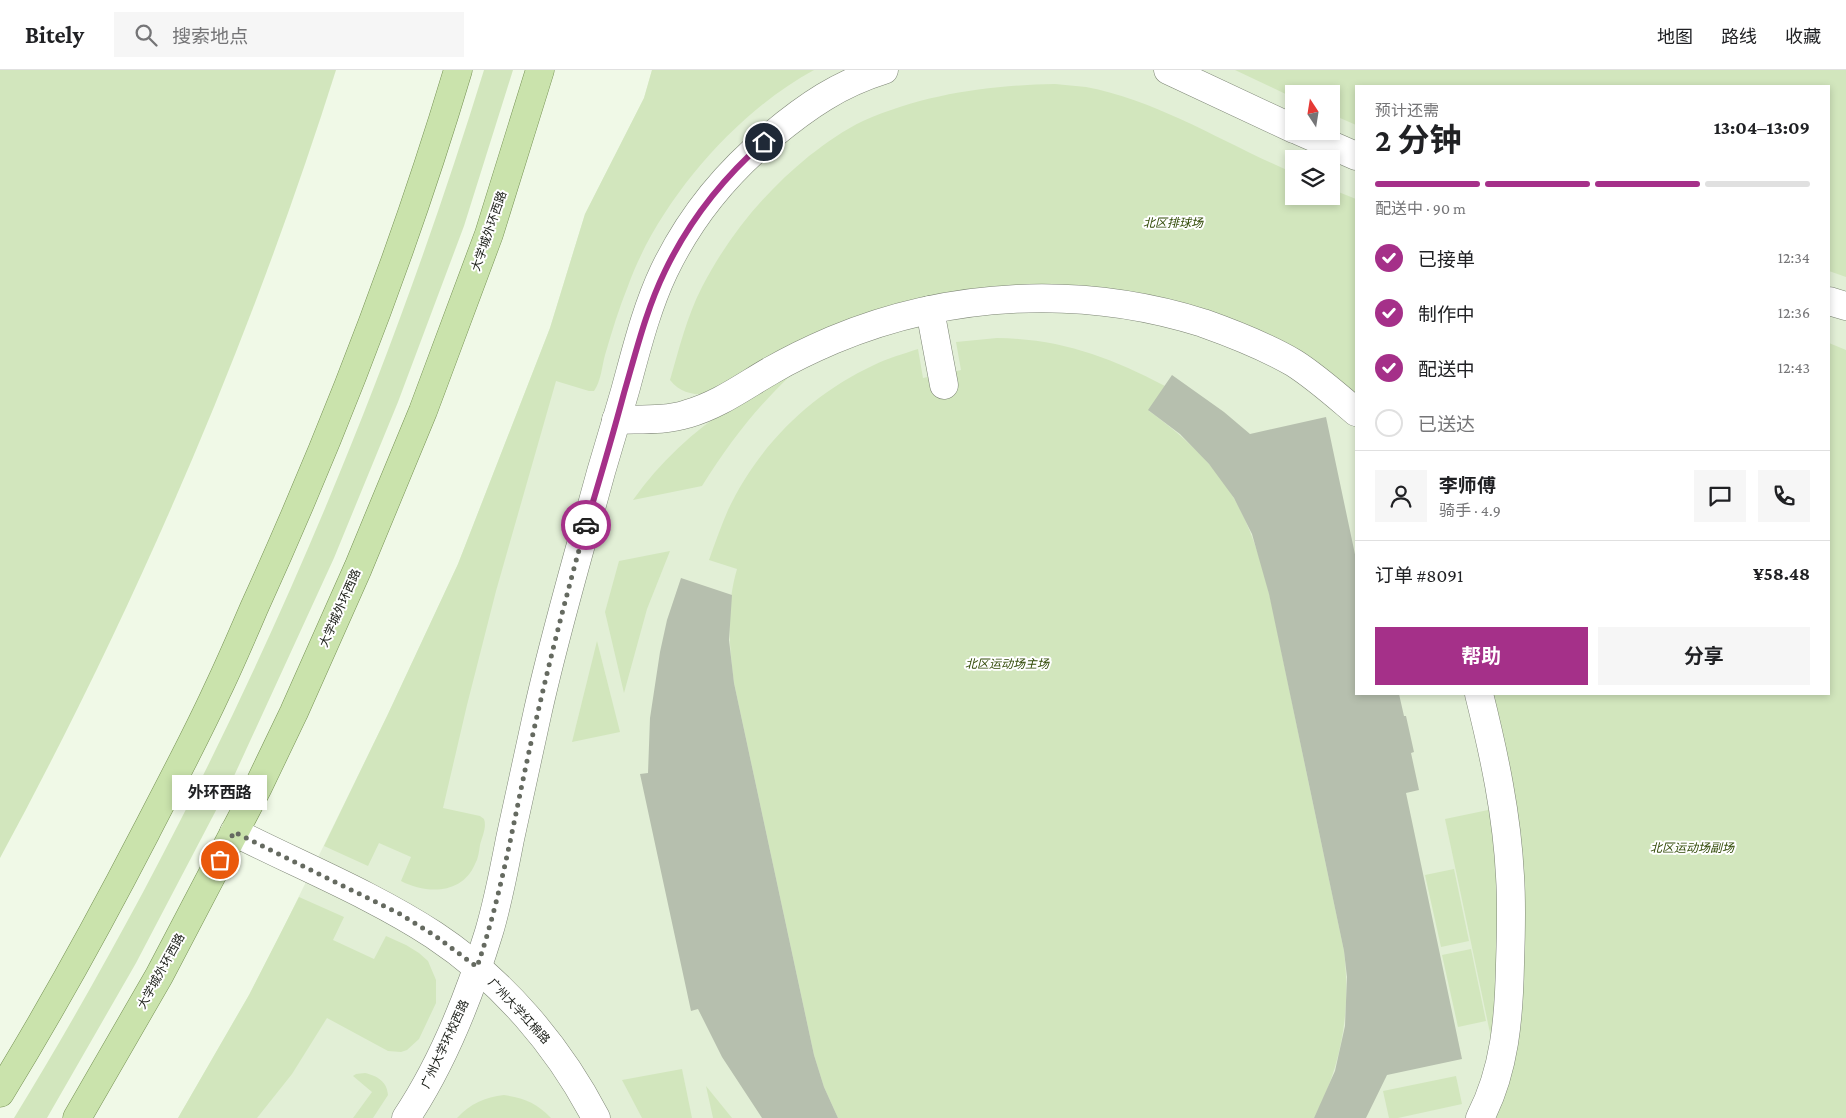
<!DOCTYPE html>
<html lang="zh">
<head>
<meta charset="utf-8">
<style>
	:root { --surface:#fff; --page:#f6f6f6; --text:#202124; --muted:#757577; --line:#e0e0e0; --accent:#a53089 }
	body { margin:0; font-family:"Crimson Pro","Noto Sans SC",serif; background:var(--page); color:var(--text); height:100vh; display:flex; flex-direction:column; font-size:19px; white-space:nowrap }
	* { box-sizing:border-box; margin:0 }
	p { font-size:16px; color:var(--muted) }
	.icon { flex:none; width:28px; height:28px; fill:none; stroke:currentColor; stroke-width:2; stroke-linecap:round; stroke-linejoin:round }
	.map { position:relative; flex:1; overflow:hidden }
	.sheet { position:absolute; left:1355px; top:15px; width:475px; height:610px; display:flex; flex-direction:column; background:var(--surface); border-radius:0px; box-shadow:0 2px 8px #0003 }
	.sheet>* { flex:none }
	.needle { width:32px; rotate:348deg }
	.controls { position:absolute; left:1285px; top:15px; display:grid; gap:10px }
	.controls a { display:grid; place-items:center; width:55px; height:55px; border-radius:0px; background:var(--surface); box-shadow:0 2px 8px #0003; font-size:25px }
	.pin { position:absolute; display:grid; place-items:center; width:42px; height:42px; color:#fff; margin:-21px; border:2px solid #fff; border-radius:50%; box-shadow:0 1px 5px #0007 }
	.courier { position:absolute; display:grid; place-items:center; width:50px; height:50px; margin:-25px; border:4px solid #a53089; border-radius:50%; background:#fff; color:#222; box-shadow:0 1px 6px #0007 }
	.bubble { position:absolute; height:35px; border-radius:0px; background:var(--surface); box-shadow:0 2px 8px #0003; font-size:16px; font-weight:700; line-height:35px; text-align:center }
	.headline em { font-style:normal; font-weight:700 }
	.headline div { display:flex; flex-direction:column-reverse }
	.headline { display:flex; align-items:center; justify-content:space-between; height:85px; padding:0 20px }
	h1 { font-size:32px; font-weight:700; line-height:38px }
	.bar { display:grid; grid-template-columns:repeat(4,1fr); gap:8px 5px; align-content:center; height:60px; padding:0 20px }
	.bar i { height:6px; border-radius:4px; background:var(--line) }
	.bar .active { background:var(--accent) }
	.bar p { grid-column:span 4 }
	.line { display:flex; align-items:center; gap:12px; padding:0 20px; border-top:1px solid var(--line) }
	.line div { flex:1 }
	.round { display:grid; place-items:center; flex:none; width:52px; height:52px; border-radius:0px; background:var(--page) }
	ol { padding:0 20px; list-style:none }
	li { display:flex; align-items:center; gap:15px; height:55px }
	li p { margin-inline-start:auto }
	li .icon { padding:5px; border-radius:50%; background:var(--accent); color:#fff; stroke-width:4 }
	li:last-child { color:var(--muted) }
	li i { width:28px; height:28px; border:2px solid var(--line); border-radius:50% }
	.button { display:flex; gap:10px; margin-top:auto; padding:10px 20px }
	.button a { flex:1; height:58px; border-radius:0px; background:var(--accent); color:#fff; font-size:20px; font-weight:700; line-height:58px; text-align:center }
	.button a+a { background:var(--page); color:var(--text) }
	header { display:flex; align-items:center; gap:30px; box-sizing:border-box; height:70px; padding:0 25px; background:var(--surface); border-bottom:1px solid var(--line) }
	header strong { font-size:24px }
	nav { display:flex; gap:28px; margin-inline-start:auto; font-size:18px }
	.search { width:350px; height:45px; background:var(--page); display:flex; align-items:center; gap:12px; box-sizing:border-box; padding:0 18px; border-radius:0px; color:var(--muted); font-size:19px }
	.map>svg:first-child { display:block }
	.built { fill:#e2efd6; fill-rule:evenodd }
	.green { fill:#d2e6bd }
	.building { fill:#b6bfae }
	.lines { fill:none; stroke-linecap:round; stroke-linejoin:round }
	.minor-casing { stroke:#7d8575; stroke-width:29 }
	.major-casing { stroke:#769254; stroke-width:29 }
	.minor { stroke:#fff; stroke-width:28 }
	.major { stroke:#cae3ac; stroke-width:28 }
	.done { stroke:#656a60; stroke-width:5; stroke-dasharray:0 9 }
	.route { stroke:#a53089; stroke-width:6 }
	.labels { text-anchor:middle; stroke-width:4; stroke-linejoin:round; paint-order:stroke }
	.park-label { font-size:12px; font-style:italic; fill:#314a07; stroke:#fff }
	.street-label { font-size:12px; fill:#1a1d17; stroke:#fff }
</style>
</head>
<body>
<header>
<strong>Bitely</strong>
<div class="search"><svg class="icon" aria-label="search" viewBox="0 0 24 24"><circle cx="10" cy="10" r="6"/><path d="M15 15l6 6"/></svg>搜索地点</div>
<nav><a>地图</a><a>路线</a><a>收藏</a></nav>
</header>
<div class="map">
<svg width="1846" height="1048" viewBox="0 0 1846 1048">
	<rect width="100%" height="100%" fill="#f0f9e7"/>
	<path class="built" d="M 652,0 L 1846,0 L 1846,1048 L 178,1048 L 249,925 L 282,861 L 388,644 L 458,494 L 550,258 L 585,144 L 644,28 ZM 1356,16 L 1829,16 L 1829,624 L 1356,624 ZM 1294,24 L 1331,24 L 1331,61 L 1294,61 ZM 1294,89 L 1331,89 L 1331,126 L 1294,126 Z"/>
	<g class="green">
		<path d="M 0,0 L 336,0 C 250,272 136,537 0,788 Z"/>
		<path d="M 484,0 L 513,0 L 464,156 L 398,332 L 334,488 L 234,706 L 136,893 L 47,1048 L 14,1048 C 214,721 371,366 484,0 Z"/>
		<path d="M 652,0 L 814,0 C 736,42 658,132 628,216 C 619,238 612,261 605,285 C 602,296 601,311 594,321 L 589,321 L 556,311 L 496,521 L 467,635 L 443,738 L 480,746 L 484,749 C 487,757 482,767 480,775 C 479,782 478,789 475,794 C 462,825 426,824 401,811 L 411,787 L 379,773 L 368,796 L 324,776 L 388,644 L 458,494 L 550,258 L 585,144 L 644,28 Z"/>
		<polygon points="1235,0 1846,0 1846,207 1829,201 1829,16 1356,16 1356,55 1331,44 1331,24 1294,24 1294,28"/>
		<path d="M 1055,14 C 1065,15 1076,16 1086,17 C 1160,31 1225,74 1294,103 L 1294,126 L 1331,126 L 1331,119 L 1356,129 L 1356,330 L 1297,285 L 1015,219 L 705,325 C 691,324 679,322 670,310 C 679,279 687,246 702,217 C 729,165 764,123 809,86 C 826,73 844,60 863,51 C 924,24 990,15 1055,14 Z"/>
		<path d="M 997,268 C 1061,269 1109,287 1165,316 L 1149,341 C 1182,365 1214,393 1235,430 C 1267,487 1275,555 1289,618 C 1307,706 1326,794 1344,881 C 1351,941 1342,995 1314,1048 L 838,1048 L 824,1017 L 814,985 L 734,613 C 729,576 726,536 737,499 L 709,490 C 715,473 721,456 728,440 C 758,376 811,324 874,295 C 888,288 903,284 918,279 L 923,308 L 961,300 L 956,272 Z"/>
		<polygon points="1829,273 1846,280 1846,1048 1490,1048 1508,1001 1489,624 1829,624"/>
		<path d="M 793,303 C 755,339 730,372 702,416 L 633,430 C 660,392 693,361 732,336 C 751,323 773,314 793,303 Z"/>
		<polygon points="670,481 647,539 624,623 605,542 619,491"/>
		<polygon points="597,571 620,662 572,672"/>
		<polygon points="1493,739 1502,816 1494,982 1445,749"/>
		<polygon points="1454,799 1469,871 1441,877 1425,805"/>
		<polygon points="299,827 344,847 333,870 374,889 386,866 406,875 419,883 428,891 436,910 436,933 419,969 407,980 401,982 388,981 327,948 292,1004 257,1048 178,1048 249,925"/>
		<polygon points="1471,879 1486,951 1458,957 1442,885"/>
		<polygon points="682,999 692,1048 642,1048 622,1010"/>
		<path d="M 365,1003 C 377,1006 387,1011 388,1025 L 373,1048 L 353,1048 L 372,1022 L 353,1006 L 356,1004 Z"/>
		<polygon points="1456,1006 1462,1034 1398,1048 1389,1048 1383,1021"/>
		<polygon points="706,1016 732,1048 713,1048"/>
		<path d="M 504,1025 C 524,1028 537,1033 551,1048 L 457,1048 C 470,1034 485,1027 504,1025 Z"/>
	</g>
	<g class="building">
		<polygon points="1172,305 1224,342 1250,364 1326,347 1356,489 1356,624 1399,624 1404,646 1406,646 1414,682 1411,683 1419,720 1406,723 1462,989 1387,1005 1366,1048 1314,1048 1335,1001 1345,956 1347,907 1344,881 1269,524 1252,464 1234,428 1209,394 1180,364 1148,340"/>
		<polygon points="681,508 732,525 729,570 734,613 814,985 824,1017 838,1048 762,1048 722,987 698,939 691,941 640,704 648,703 650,648 660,582 667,550"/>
	</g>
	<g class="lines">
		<g class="minor-casing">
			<g id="minor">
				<polyline points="1168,0 1294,59"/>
				<polyline points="1299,61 1356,86"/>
				<polyline points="1829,231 1846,236"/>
				<polyline points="930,240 944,315"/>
				<path d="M 616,350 C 640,349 665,351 687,344 C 719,335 744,316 772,300 C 791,289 812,279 833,270 C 950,221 1082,215 1203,253 C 1234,264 1265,276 1294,293 C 1316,307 1336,325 1356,342"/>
				<path d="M 1479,624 C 1494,684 1507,745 1510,806 C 1512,836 1511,865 1510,894 C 1509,947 1505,1000 1480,1048"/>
				<path d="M 234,762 C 301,796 371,824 434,865 C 502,910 558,975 596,1048"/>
				<path d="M 406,1048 C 444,991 469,927 489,862 C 498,832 504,800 510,769 C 519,728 528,686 537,645 C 555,563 579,483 601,402 C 609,375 617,348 625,321 C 636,281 646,239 664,201 C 689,149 726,103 771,66 C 807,36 839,14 884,0"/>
			</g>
		</g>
		<g class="major-casing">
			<g id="major">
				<path d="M 0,1023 C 52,938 100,851 146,762 C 170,715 195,669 217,621 C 230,594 242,566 254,538 C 333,364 403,184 458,0"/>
				<polyline points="77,1048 159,906 258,717 294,642 358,498 423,341 489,164 540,0"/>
			</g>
		</g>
		<use href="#minor" class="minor"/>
		<use href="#major" class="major"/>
	</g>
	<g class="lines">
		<path class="done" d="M 220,790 L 234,762 L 400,844 L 434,865 L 477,897 C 500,830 512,760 527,691 C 544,612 564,533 586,455"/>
		<path class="route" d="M 586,455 C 599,412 612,368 624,323 C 636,282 646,240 665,201 C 689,151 723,108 764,72"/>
	</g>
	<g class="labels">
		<g class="park-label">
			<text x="1173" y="157">北区排球场</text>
			<text x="1007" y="598">北区运动场主场</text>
			<text x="1692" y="782">北区运动场副场</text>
		</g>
		<g class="street-label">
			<text transform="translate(489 161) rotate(-71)" y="4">大学城外环西路</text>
			<text transform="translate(340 538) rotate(-66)" y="4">大学城外环西路</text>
			<text transform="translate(161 901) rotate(-61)" y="4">大学城外环西路</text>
			<text transform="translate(519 941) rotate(47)" y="4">广州大学红棉路</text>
			<text transform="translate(445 974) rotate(-65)" y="4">广州大学环校西路</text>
		</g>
	</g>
</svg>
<div class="controls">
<a><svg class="needle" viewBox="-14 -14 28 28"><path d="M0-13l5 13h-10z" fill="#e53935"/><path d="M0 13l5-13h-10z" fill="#757577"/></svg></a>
<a><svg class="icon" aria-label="layers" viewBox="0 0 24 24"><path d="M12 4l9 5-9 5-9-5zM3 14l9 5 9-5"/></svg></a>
</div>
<div class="pin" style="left:220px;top:790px;background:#ea580c"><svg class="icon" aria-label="bag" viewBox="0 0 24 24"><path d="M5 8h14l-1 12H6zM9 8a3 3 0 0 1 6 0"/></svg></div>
<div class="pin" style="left:764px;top:72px;background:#1f2937"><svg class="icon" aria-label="home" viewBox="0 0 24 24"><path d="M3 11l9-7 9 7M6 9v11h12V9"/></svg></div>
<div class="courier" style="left:586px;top:455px"><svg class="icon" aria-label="car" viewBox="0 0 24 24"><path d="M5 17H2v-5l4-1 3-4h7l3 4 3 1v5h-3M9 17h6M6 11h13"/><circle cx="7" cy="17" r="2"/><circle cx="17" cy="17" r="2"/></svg></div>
<div class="bubble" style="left:172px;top:705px;width:95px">外环西路</div>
<section class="sheet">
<div class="headline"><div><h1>2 分钟</h1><p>预计还需</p></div><em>13:04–13:09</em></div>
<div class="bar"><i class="active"></i><i class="active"></i><i class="active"></i><i></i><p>配送中 · 90 m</p></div>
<ol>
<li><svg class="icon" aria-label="check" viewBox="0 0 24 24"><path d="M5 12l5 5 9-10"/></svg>已接单<p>12:34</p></li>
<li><svg class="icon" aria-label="check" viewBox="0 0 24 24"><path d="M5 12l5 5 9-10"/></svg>制作中<p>12:36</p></li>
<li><svg class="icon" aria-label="check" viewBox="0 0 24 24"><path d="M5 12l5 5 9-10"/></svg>配送中<p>12:43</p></li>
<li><i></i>已送达</li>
</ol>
<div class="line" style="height:90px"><a class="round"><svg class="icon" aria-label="person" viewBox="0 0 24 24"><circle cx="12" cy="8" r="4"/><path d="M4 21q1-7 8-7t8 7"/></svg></a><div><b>李师傅</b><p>骑手 · 4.9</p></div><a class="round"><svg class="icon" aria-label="chat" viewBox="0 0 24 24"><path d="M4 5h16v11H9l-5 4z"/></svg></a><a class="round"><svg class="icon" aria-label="phone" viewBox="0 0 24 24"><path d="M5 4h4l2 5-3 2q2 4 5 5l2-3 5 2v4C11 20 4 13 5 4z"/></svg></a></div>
<div class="line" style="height:65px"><div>订单 #8091</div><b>¥58.48</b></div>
<div class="button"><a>帮助</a><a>分享</a></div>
</section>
</div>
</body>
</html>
